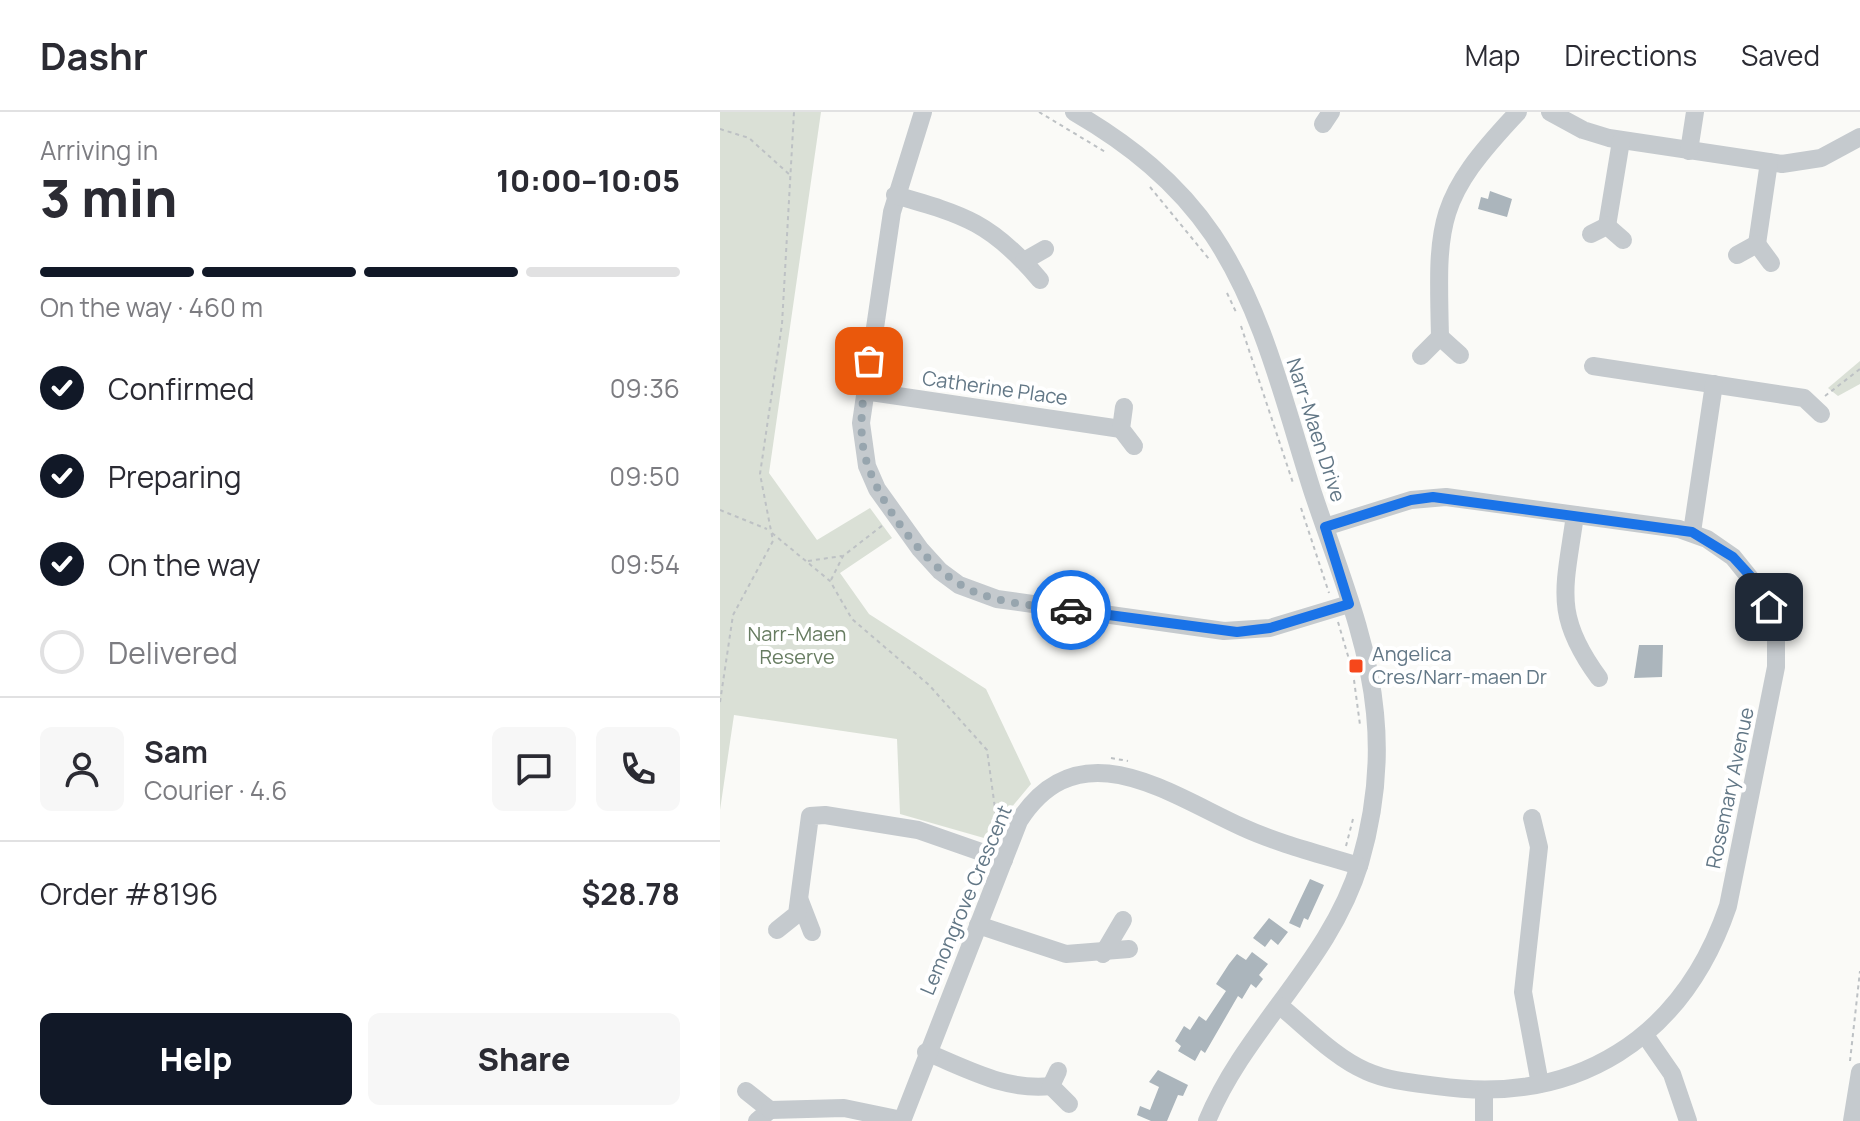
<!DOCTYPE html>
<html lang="en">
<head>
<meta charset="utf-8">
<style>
	:root { --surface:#fff; --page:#f7f7f7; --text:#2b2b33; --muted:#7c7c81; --line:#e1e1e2; --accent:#111827 }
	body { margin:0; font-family:Manrope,sans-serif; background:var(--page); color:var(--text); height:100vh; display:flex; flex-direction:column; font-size:30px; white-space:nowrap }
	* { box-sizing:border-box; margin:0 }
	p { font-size:26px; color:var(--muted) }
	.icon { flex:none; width:44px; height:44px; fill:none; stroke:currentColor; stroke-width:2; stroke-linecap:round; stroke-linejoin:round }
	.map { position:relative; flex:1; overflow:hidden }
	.drawer { display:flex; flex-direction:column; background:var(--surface); width:720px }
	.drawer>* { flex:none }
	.pin { position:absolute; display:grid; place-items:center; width:68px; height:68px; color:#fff; margin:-34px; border-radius:16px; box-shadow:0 4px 12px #0006 }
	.courier { position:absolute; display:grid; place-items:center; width:80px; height:80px; margin:-40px; border:6px solid #1a73e8; border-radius:50%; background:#fff; color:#222; box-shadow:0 2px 10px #0007 }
	.headline em { font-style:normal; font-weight:800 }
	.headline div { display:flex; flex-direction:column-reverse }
	.headline { display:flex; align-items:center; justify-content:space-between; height:136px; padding:0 40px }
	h1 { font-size:52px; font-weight:800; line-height:60px }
	.bar { display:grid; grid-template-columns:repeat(4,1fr); gap:12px 8px; align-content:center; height:96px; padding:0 40px }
	.bar i { height:10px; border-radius:6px; background:var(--line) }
	.bar .selected { background:var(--accent) }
	.bar p { grid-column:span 4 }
	.line { display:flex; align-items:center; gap:20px; padding:0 40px; border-top:2px solid var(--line) }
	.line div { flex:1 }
	.round { display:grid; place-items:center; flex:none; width:84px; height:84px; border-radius:12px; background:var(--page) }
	ol { padding:0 40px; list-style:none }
	li { display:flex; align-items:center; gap:24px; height:88px }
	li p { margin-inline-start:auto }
	li .icon { padding:8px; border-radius:50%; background:var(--accent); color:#fff; stroke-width:4 }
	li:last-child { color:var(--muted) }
	li i { width:44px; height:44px; border:4px solid var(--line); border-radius:50% }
	.action { display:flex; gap:16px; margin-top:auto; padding:16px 40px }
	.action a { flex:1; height:92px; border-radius:12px; background:var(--accent); color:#fff; font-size:32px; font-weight:800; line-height:92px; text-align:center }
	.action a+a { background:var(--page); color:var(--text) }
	header { display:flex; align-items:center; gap:48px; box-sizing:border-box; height:112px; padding:0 40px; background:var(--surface); border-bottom:2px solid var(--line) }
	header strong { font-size:38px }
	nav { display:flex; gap:44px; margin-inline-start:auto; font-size:28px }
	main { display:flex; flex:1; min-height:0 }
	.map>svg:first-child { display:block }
	.green { fill:#dae0d6 }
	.building { fill:#abb5bc }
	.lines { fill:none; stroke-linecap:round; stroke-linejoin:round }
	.path { stroke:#bdc1c4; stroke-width:2; stroke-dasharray:4 4; stroke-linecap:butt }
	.minor { stroke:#c5cace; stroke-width:18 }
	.done { stroke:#97a5ae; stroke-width:8; stroke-dasharray:0 14.4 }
	.route { stroke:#1a73e8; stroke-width:10 }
	.poi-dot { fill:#f6471b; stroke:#fff; stroke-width:3 }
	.labels { text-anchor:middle; stroke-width:8; stroke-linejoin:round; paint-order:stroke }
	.street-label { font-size:20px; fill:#627786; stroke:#fff }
	.park-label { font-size:20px; fill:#677c61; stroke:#fff }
	.poi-label { font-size:20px; fill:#627786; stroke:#fff; text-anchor:start }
</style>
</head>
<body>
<header>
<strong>Dashr</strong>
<nav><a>Map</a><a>Directions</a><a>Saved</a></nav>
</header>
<main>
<section class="drawer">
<div class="headline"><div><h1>3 min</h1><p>Arriving in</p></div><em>10:00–10:05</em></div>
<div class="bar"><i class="selected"></i><i class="selected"></i><i class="selected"></i><i></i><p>On the way · 460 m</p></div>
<ol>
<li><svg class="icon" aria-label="check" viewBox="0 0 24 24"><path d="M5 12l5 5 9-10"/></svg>Confirmed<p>09:36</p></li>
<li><svg class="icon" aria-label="check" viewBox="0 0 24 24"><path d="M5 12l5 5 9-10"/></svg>Preparing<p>09:50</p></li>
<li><svg class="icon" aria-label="check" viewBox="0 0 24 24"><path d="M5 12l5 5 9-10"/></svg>On the way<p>09:54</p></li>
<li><i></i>Delivered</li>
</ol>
<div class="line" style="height:144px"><a class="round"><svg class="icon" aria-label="person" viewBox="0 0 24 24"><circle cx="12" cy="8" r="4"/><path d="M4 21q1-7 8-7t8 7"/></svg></a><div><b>Sam</b><p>Courier · 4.6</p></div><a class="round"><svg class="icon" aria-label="chat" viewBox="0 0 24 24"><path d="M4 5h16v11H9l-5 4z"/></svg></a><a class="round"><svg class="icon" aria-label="phone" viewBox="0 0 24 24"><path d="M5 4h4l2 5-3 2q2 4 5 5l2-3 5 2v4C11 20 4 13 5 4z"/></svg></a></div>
<div class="line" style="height:104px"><div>Order #8196</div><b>$28.78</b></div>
<div class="action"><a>Help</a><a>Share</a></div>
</section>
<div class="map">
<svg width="1140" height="1009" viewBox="0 0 1140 1009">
	<rect width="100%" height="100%" fill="#fafaf7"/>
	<g class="green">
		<polygon points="0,0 101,0 49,361 97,428 150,396 172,426 120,461 149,502 266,577 311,672 291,696 271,728 180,702 177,627 14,603 0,698"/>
		<polygon points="1140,249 1140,272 1118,284 1108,276"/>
	</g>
	<g class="building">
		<polygon points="770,79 792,87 787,105 758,97 761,85 768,87"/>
		<polygon points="919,533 943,533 942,565 914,566"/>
		<polygon points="590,767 604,773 588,808 584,806 580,816 569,811"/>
		<polygon points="549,806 568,820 558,833 551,827 545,835 533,826"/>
		<polygon points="532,840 548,852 539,863 543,867 536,876 531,872 522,887 518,884 485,941 481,938 475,949 458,939 461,934 455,929 464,914 470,918 479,904 486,909 506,879 496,872 509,852 517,842 526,848"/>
		<polygon points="438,958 468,973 463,984 458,983 447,1009 431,1009 417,1003 420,994 430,998 439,975 429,970"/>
	</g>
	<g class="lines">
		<g class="path">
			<polyline points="319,0 387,41"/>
			<polyline points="0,17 29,26 70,63"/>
			<polyline points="430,75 489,147"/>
			<polyline points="507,181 516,200"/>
			<polyline points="521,214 573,371"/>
			<polyline points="1105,284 1140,257"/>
			<polyline points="581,396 609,481"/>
			<polyline points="0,398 47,417"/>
			<polyline points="52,421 110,469 132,507 209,573 267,638 278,718"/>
			<polyline points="88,449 122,444"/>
			<polyline points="111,468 123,444 163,413"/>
			<polyline points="618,510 631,554"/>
			<polyline points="634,568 640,613"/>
			<polyline points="0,590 13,503 53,429 40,362 62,212 74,0"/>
			<polyline points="391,646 408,649"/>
			<polyline points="626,734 634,703"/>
			<polyline points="1130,949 1140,859"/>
		</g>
		<g class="minor">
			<polyline points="203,0 172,100 141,311 147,354 157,377 200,437 220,459 239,473 277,487 504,519 550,516 629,492"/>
			<path d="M 354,0 C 409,32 457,70 493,123 C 544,199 565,294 593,381 C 617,453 648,526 655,601 C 660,651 654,703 640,751 C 610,850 526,915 487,1009"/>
			<polyline points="830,0 863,18 889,26 1062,52 1101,46 1140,25"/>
			<polyline points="603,12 611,0"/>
			<polyline points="969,39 975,0"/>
			<path d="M 175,83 C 245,103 272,111 320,168"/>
			<polyline points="887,114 901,29"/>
			<polyline points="871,122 887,114 903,128"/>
			<polyline points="1037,132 1049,50"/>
			<polyline points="1017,143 1037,132 1051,151"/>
			<polyline points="304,149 325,137"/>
			<path d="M 720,225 C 717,108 716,87 798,0"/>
			<polyline points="701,244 720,225 740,243"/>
			<polyline points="873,254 1084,286 1101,302"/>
			<polyline points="144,279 401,317"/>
			<polyline points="404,295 401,317 414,334"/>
			<path d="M 855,403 C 845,476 832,502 879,566"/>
			<polyline points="972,420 994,272"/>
			<polyline points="812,706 819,735 803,880 820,972"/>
			<polyline points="80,789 92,820"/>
			<polyline points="258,813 346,842 409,837"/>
			<polyline points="57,818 77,802 90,704 105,703 198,718 284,748"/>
			<polyline points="383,842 403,808"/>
			<path d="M 560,894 C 586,915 615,946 646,959 C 668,969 694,971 717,974 C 857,994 963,926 1008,794 L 1056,555 L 1056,518 L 1042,481 L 1013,445 L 987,427 L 959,417 L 726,385 L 691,388 L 605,415"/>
			<polyline points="925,923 952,962 968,1009"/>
			<path d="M 206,940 C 248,957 286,979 331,974"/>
			<polyline points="338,959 331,974 349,992"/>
			<polyline points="26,979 50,998 37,1009"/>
			<polyline points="764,979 764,1009"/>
			<polyline points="50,998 124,996 182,1008"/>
			<path d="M 182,1009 L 299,709 C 359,615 449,682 522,715 C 559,732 600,742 639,754"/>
			<polyline points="1132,1009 1140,960"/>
		</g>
	</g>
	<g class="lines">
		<path class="done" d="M 149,249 C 144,279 138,310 144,340 C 154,387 209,462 255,480 C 284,492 319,494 351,498"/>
		<polyline class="route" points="351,498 517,520 550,516 629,492 605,415 691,388 713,385 972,420 1013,445 1034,468 1049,495"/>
	</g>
	<rect class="poi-dot" x="628" y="546" width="16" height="16" rx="4"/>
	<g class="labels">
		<g class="street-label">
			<text transform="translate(275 276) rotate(8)" y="7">Catherine Place</text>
			<text transform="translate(596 318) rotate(72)" y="7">Narr-Maen Drive</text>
			<text transform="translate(1010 676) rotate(-78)" y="7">Rosemary Avenue</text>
			<text transform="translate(246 788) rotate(-67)" y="7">Lemongrove Crescent</text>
		</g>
		<g class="park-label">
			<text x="77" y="529">Narr-Maen<tspan x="77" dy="23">Reserve</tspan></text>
		</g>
		<g class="poi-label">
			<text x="652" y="549">Angelica<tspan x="652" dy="23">Cres/Narr-maen Dr</tspan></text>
		</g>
	</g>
</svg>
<div class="pin" style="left:149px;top:249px;background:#ea580c"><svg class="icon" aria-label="bag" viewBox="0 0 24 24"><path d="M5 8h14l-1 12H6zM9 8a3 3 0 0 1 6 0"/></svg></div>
<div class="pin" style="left:1049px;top:495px;background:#1f2937"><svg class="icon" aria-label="home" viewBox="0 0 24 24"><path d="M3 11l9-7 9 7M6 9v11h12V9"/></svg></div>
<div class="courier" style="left:351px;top:498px"><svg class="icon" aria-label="car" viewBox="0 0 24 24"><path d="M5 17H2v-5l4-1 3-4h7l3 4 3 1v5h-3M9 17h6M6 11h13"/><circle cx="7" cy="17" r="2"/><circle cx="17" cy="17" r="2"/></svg></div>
</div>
</main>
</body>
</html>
